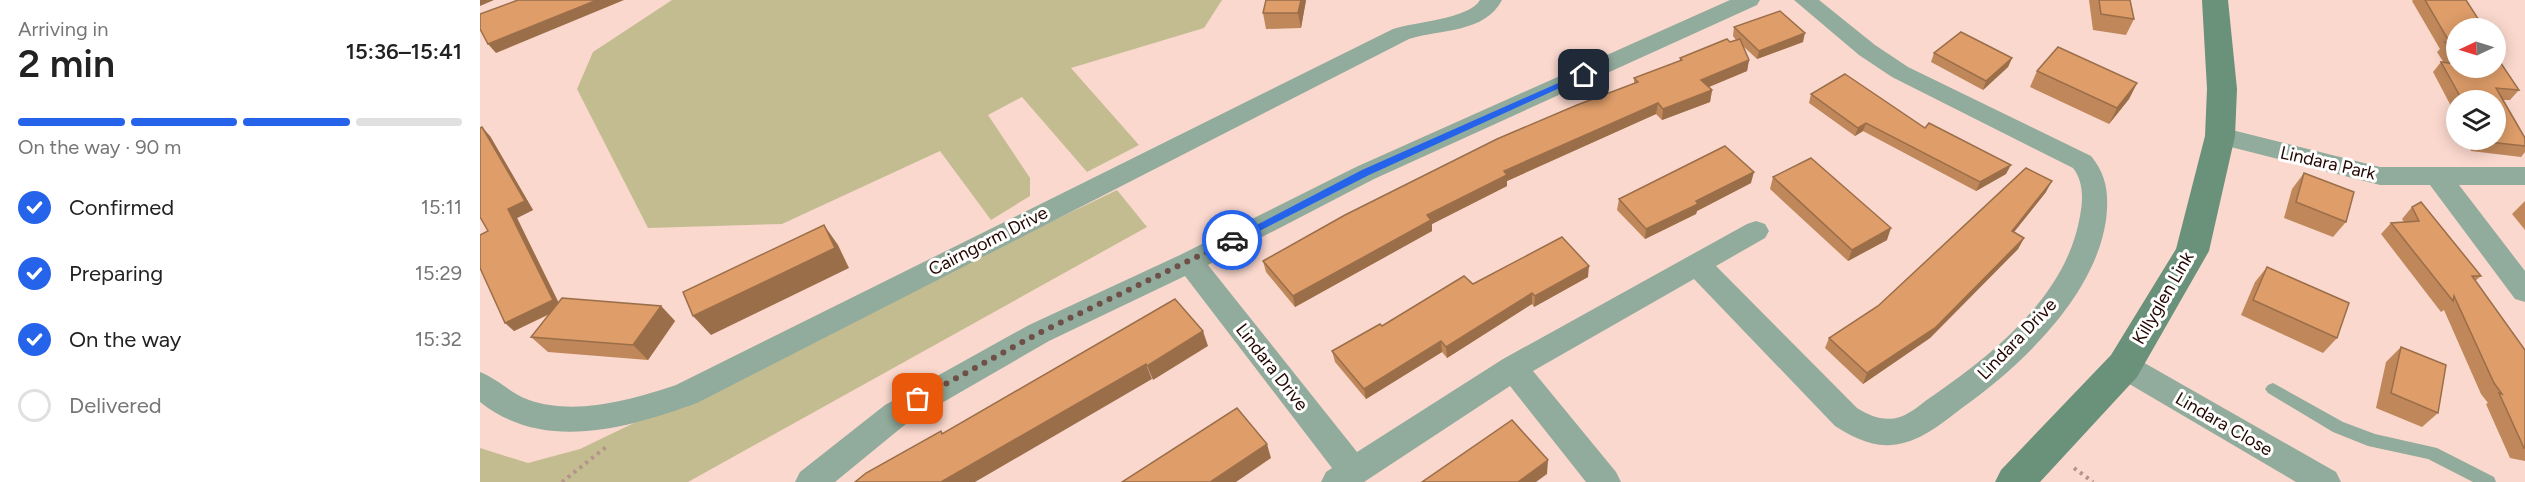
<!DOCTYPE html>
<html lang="en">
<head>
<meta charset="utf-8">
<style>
	:root { --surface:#fff; --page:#f2f2f2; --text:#222; --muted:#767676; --line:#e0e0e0; --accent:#2563eb }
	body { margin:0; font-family:Figtree,sans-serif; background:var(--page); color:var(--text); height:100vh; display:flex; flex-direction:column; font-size:22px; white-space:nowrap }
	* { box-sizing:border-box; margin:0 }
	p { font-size:20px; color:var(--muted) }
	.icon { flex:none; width:33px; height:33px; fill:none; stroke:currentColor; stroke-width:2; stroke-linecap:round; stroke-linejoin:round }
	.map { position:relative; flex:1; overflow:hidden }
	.drawer { display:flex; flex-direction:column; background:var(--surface); width:480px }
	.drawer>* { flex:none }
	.needle { width:39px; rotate:266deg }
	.fabs { position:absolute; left:1966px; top:18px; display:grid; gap:12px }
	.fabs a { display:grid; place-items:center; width:60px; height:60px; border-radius:50%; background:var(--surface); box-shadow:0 3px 15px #0003; font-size:30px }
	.pin { position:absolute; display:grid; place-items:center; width:51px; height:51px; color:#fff; margin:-26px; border-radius:12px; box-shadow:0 3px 9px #0006 }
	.courier { position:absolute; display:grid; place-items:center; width:60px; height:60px; margin:-30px; border:4px solid #2563eb; border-radius:50%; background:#fff; color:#222; box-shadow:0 2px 8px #0007 }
	.overview em { font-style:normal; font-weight:600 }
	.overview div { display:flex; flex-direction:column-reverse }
	.overview { display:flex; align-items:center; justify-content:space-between; height:102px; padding:0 18px }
	h1 { font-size:39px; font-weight:600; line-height:45px }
	.bar { display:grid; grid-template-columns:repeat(4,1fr); gap:9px 6px; align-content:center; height:72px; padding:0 18px }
	.bar i { height:8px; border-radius:4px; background:var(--line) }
	.bar .active { background:var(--accent) }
	.bar p { grid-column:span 4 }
	ol { padding:0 18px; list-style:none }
	li { display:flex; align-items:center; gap:18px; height:66px }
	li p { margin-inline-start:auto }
	li .icon { padding:6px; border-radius:50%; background:var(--accent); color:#fff; stroke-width:4 }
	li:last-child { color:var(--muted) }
	li i { width:33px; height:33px; border:3px solid var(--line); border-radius:50% }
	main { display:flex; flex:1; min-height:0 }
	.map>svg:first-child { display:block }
	.green { fill:#c4bc91 }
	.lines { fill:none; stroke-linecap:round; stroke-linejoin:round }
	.path { stroke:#b3938a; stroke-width:4; stroke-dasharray:3 4.5; stroke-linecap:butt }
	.lane { fill:#91ab9c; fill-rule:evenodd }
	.street { fill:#91ab9c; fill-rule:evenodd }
	.secondary { fill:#6a917a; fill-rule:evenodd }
	.wall { fill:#bf875a }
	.shaded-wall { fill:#9b6e4a }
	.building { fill:#de9d69; stroke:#9b6e4a; stroke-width:1.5 }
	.route { fill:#2563eb }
	.done { stroke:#6e5048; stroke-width:6; stroke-dasharray:0 10.8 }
	.labels { text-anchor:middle; stroke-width:6; stroke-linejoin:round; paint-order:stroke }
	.street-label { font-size:18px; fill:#230701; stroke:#fff }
</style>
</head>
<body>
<main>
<section class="drawer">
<div class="overview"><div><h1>2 min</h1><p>Arriving in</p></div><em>15:36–15:41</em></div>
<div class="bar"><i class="active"></i><i class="active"></i><i class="active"></i><i></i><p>On the way · 90 m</p></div>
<ol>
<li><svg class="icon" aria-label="check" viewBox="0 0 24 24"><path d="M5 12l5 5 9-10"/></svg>Confirmed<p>15:11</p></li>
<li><svg class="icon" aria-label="check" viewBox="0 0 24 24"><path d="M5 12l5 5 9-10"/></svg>Preparing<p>15:29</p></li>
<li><svg class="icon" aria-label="check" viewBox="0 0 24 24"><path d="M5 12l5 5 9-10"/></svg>On the way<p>15:32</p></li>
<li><i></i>Delivered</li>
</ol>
</section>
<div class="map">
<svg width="2045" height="482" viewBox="0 0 2045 482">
	<rect width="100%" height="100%" fill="#fad8cd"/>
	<g class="green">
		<polygon points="192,0 742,0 724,28 591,68 659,145 607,172 542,97 508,115 550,178 550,196 511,220 460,151 302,224 168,228 97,89 113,52"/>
		<polygon points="637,190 667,227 208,482 0,482 0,448 48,463 100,449"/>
	</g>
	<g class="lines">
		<g class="path">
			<polyline points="1594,468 1613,482"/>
			<polyline points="82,482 126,447"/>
		</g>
		<polygon class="lane" points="1793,383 1863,422 1895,434 1957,448 2014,477 2016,482 1993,482 1948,459 1888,446 1853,432 1788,393 1785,389 1788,385"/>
		<g class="street">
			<path d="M 1000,0 L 1022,0 C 1005,33 961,29 929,39 L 217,403 C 148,428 64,453 0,402 L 0,372 C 18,379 30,393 49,400 C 95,416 151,400 196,385 L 913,29 C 934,22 989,19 1000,0 Z"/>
			<path d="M 1250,0 L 1280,0 L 1277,5 L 894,179 L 728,265 L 877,452 L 1023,359 L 1267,224 L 1276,221 L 1285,224 L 1289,231 L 1285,238 L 1236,266 L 1377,408 C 1390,416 1404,422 1420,417 C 1432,413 1443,402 1454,395 C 1516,352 1587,294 1600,216 C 1603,200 1604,182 1593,168 L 1412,77 L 1379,55 L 1314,0 L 1339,0 L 1395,45 L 1428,67 L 1611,156 C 1627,175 1629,195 1626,220 C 1615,296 1542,365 1482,408 C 1461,424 1439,443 1411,445 C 1391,447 1371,436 1355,426 L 1214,279 L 1053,371 L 1136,472 L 1141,482 L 1106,482 L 1030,386 L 884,482 L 841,482 L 846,472 L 852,468 L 705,276 L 569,341 L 427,423 L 355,482 L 315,482 L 320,472 L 405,405 L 549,325 L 700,255 L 876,167 Z"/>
			<polygon points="1740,127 1900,167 2045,167 2045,185 1979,185 2045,271 2045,302 2035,299 1950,185 1900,185 1731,142 1728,136 1731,130"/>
			<polygon points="1644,354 1654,357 1856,472 1861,482 1816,482 1634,375 1629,366 1634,357"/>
		</g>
		<polygon class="secondary" points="1722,0 1748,0 1757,89 1755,136 1729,251 1657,377 1560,482 1515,482 1521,470 1631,355 1696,249 1725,136 1727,89"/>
	</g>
	<g class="wall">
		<polygon points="826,0 821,28 786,29 783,13"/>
		<polygon points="1609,0 1650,0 1654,19 1646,35 1613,30"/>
		<polygon points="1933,0 1986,0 1977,28 1977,68 2039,90 2030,100 2023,100 2045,146 2045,152 2041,157 1991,151 1985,140 2016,140 2016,100 1977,100 1977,124 1969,108 1971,106 1953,72 1961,62 1964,63 1957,52 1960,49 1932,1"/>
		<polygon points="1254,27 1323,42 1277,59 1263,46 1269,60 1267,71 1229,87 1232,90 1230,102 1182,120 1176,114 1027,181 1027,186 952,224 952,231 815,307 786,272 783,261 1154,83 1154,78 1200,61 1200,58 1256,40 1253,36"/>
		<polygon points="1454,53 1532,58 1528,67 1503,90 1451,62"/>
		<polygon points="1557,71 1657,83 1649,99 1629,124 1550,87"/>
		<polygon points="1331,94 1445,128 1526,174 1496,191 1383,131 1375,136 1329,103"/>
		<polygon points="10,136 53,210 37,218 79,303 181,306 195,321 168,360 68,352 51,337 70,314 34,331 8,231"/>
		<polygon points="1824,173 1866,222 1853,237 1804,218 1812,189"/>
		<polygon points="1293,177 1407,240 1368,261 1290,189"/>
		<polygon points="1271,183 1217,211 1216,214 1165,239 1137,210 1139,199"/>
		<polygon points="1566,192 1534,232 1544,238 1538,249 1450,338 1383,384 1345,348 1349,338 1398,306"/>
		<polygon points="2045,201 2045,230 2032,214"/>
		<polygon points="1932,207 2001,276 1995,281 2045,350 2045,461 2030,458 2006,404 2008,403 2001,394 1964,310 1961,312 1901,234 1911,223 1924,222 1922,219"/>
		<polygon points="1787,267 1857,338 1843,353 1761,315 1775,282"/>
		<polygon points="1108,277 1054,307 1052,304 967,358 962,352 886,399 855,362 852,351 993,284"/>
		<polygon points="1921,347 1958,413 1942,427 1896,408 1906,362"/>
	</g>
	<g class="shaded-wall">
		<polygon points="0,0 14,0 0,6"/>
		<polygon points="117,0 144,0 16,53 8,44"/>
		<polygon points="821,0 826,0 821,28 818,13"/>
		<polygon points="1325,33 1323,42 1277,59 1279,51"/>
		<polygon points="1532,58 1528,67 1503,90 1506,81"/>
		<polygon points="1269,60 1267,71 1219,91 1221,80"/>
		<polygon points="1657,83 1649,99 1629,124 1637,108"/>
		<polygon points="1232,90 1230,102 1182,120 1183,109"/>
		<polygon points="1178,103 1176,114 1027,181 1027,186 952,224 952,231 815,307 813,296 947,215 1024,171"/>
		<polygon points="1386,123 1383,131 1375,136 1378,128"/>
		<polygon points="2,127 10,136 53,210 37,218 81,308 34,331 25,323 28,209"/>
		<polygon points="1531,165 1526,174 1496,191 1500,182"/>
		<polygon points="1274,172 1271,183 1217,211 1216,214 1165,239 1166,229 1216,201"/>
		<polygon points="1572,181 1566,192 1526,242 1532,231"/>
		<polygon points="344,225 358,245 369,268 231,335 213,316"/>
		<polygon points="1411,228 1407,240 1368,261 1372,250"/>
		<polygon points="1544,238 1538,249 1450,338 1383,384 1387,373"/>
		<polygon points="1109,266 1108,277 1054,307 1055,296"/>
		<polygon points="1052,293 1052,304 967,358 966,347"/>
		<polygon points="181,306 195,321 168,360 153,345"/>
		<polygon points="723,331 728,346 673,380 667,366"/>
		<polygon points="961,341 962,352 886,399 884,389"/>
		<polygon points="666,364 672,379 495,482 461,482"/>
		<polygon points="787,444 791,458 756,482 730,482"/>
		<polygon points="1068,460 1067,474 1056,482 1038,482"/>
	</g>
	<g class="building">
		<polygon points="38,0 117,0 8,44 0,29 0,14"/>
		<polygon points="786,0 821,0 818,13 783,13"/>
		<polygon points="1619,0 1650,0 1654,19 1621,14"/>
		<polygon points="1945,0 1986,0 2004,28 1977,28 1977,61 1965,42 1970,43"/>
		<polygon points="1300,11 1325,33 1279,51 1254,27"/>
		<polygon points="1481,32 1532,58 1506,81 1454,53"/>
		<polygon points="1247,39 1250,42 1260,39 1269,60 1221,80 1232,90 1183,109 1178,103 1024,171 1027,175 947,215 951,220 813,296 783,261 865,215 1017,139 1097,105 1158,82 1154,78 1202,60 1200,58"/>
		<polygon points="1578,47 1657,83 1637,108 1557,71"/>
		<polygon points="2016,56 2039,90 2016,88 2045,138 2045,146 2000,141 1999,140 2016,140 2016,100 1979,100 1978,98 1981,98 1961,62 1977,64 1977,68 2016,68"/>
		<polygon points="1365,74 1445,128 1449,123 1531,165 1500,182 1386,123 1378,128 1331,94"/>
		<polygon points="2,127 45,201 28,209 73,300 25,323 0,268 0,235 8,231 0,217 0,128"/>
		<polygon points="1245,146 1274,172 1216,201 1218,204 1166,229 1139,199"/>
		<polygon points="1331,158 1411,228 1372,250 1293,177"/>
		<polygon points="1546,168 1572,181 1532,231 1544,238 1455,328 1387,373 1349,338 1398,306"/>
		<polygon points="1824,173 1874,192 1866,222 1816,202"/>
		<polygon points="1941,202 2001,276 1992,276 2045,350 2045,448 2044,448 2019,393 2022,394 2014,383 1974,296 1973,301 1911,223 1939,221 1932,207"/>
		<polygon points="344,225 355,248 213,316 203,292"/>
		<polygon points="1082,237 1109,266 1055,296 1052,293 966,347 961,341 884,389 852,351 900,324 902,326 984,276 993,284"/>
		<polygon points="1787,267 1869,303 1857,338 1773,300"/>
		<polygon points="82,298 181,306 153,345 51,337"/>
		<polygon points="695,299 723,331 667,366 666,364 461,482 375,482 386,473 461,431 462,434"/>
		<polygon points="1921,347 1966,365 1958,413 1911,393"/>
		<polygon points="757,408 787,444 730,482 642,482"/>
		<polygon points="1032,420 1068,460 1038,482 942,482"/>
	</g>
	<polygon class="route" points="1101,73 1108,75 889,175 756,243 749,243 748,240 882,170"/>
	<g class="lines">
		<polyline class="done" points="438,399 559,333 752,240"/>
	</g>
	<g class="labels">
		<g class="street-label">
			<text transform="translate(1848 163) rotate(13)" y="6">Lindara Park</text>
			<text transform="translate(508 241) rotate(-27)" y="6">Cairngorm Drive</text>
			<text transform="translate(1683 298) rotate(-60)" y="6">Killyglen Link</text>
			<text transform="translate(1537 339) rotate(-46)" y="6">Lindara Drive</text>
			<text transform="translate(792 367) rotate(52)" y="6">Lindara Drive</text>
			<text transform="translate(1744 424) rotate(30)" y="6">Lindara Close</text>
		</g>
	</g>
</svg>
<div class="fabs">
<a><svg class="needle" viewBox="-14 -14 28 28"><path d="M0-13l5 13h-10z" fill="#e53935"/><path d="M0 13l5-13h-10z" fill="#767676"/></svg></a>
<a><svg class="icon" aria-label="layers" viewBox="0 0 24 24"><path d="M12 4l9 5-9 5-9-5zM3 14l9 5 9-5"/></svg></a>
</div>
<div class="pin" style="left:438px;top:399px;background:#ea580c"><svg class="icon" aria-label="bag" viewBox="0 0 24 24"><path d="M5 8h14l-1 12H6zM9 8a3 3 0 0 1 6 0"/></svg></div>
<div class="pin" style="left:1104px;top:75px;background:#1f2937"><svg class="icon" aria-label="home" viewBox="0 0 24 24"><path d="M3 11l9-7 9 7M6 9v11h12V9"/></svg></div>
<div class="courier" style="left:752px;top:240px"><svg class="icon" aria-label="car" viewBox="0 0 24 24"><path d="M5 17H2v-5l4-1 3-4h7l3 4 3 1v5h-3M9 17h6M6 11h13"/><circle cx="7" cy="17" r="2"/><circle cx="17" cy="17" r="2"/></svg></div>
</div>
</main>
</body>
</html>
